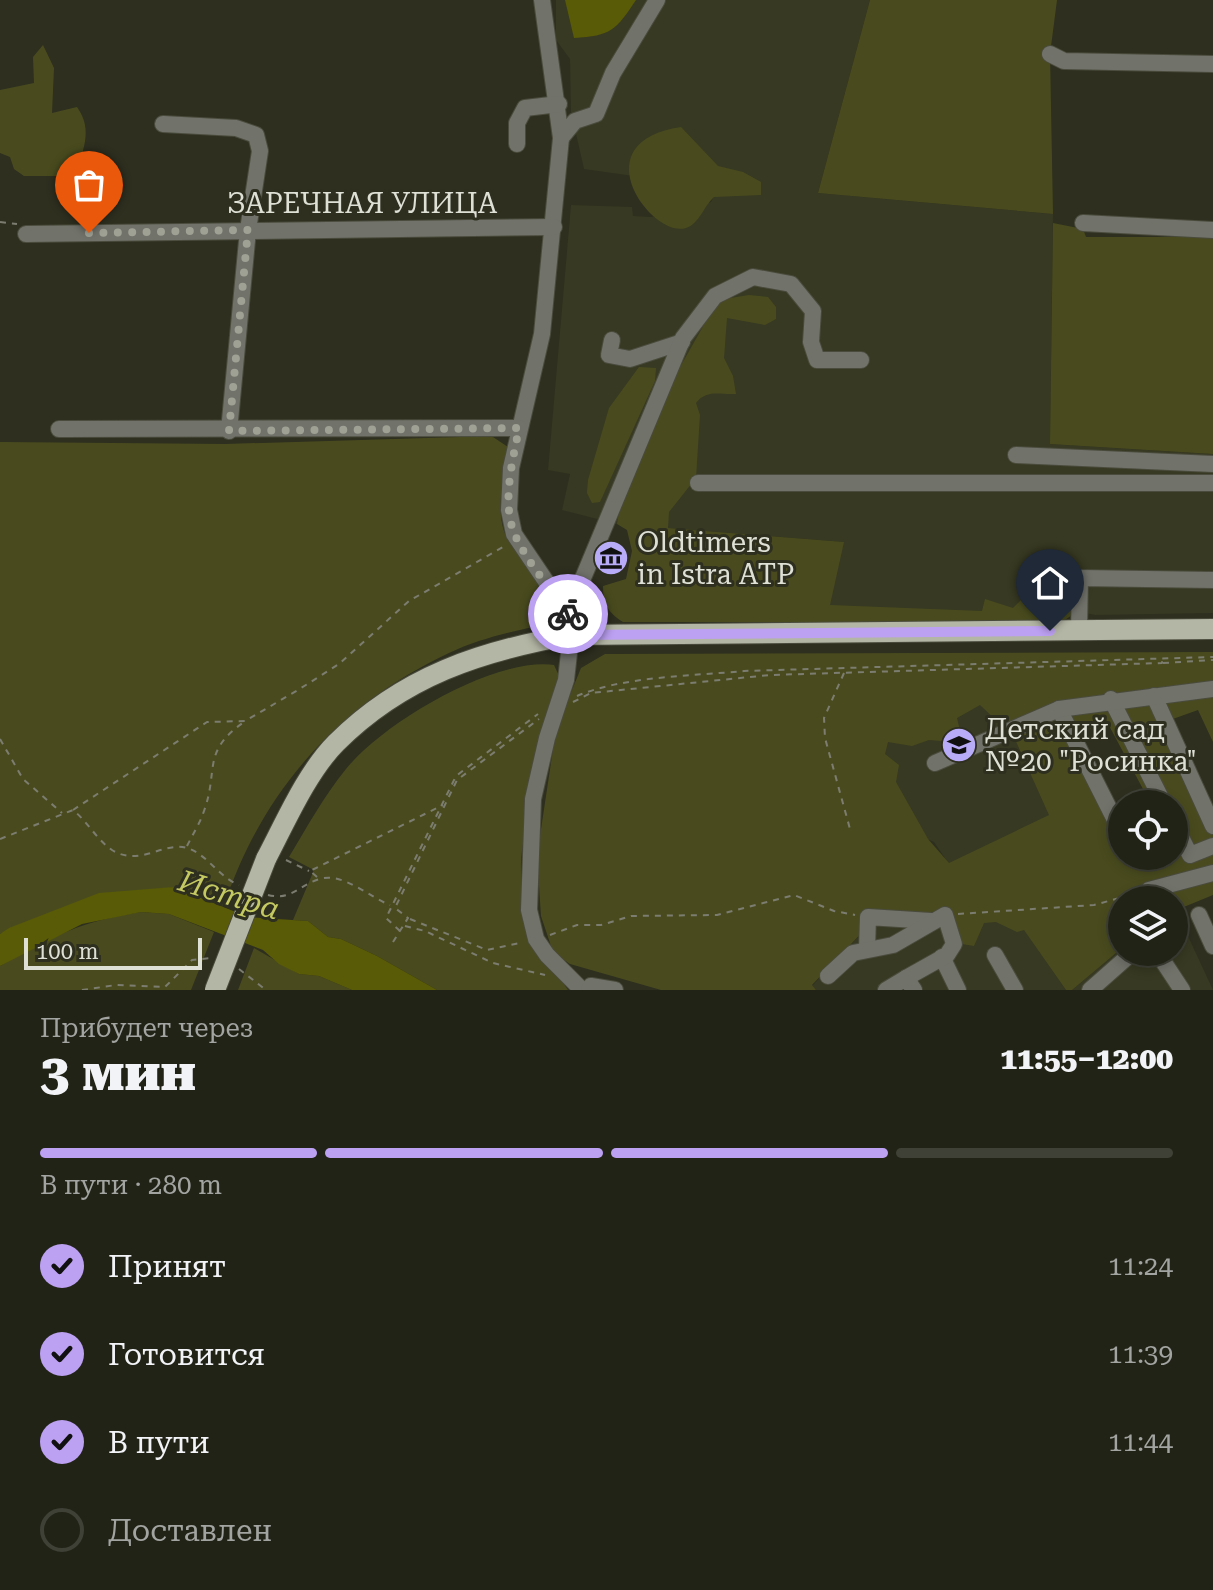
<!DOCTYPE html>
<html lang="ru">
<head>
<meta charset="utf-8">
<style>
	:root { --surface:#222317; --page:#2e2f24; --text:#f1f3f6; --muted:#a2a4a1; --line:#3f4036; --accent:#bca0f2 }
	body { margin:0; font-family:"Roboto Serif",serif; background:var(--page); color:var(--text); height:100vh; display:flex; flex-direction:column; font-size:30px; white-space:nowrap }
	* { box-sizing:border-box; margin:0 }
	p { font-size:26px; color:var(--muted) }
	.icon { flex:none; width:44px; height:44px; fill:none; stroke:currentColor; stroke-width:2; stroke-linecap:round; stroke-linejoin:round }
	.map { position:relative; height:990px; overflow:hidden }
	.sheet { display:flex; flex-direction:column; background:var(--surface); flex:1 }
	.sheet>* { flex:none }
	.fabs { position:absolute; left:1108px; top:790px; display:grid; gap:16px }
	.fabs a { display:grid; place-items:center; width:80px; height:80px; border-radius:50%; background:var(--surface); box-shadow:0 4px 12px #0003,0 0 0 2px var(--line); font-size:40px }
	.scale { position:absolute; left:24px; bottom:20px; width:178px; box-sizing:border-box; padding-left:8px; border:4px solid #dedfd5; border-top:0; font-size:22px; line-height:28px; white-space:nowrap; color:#dedfd5; -webkit-text-stroke:6px #2e2f1f; paint-order:stroke }
	.pin { position:absolute; display:grid; place-items:center; width:68px; height:68px; color:#fff; margin:-82px -34px; border-radius:50% 50% 50% 0; rotate:-45deg; box-shadow:0 0 8px #0007 }
	.pin .icon { rotate:45deg }
	.courier { position:absolute; display:grid; place-items:center; width:80px; height:80px; margin:-40px; border:6px solid #bca0f2; border-radius:50%; background:#fff; color:#222; box-shadow:0 2px 10px #0007 }
	.head em { font-style:normal; font-weight:800 }
	.head div { display:flex; flex-direction:column-reverse }
	.head { display:flex; align-items:center; justify-content:space-between; height:136px; padding:0 40px }
	h1 { font-size:52px; font-weight:800; line-height:60px }
	.bar { display:grid; grid-template-columns:repeat(4,1fr); gap:12px 8px; align-content:center; height:96px; padding:0 40px }
	.bar i { height:10px; border-radius:6px; background:var(--line) }
	.bar .selected { background:var(--accent) }
	.bar p { grid-column:span 4 }
	ol { padding:0 40px; list-style:none }
	li { display:flex; align-items:center; gap:24px; height:88px }
	li p { margin-inline-start:auto }
	li .icon { padding:8px; border-radius:50%; background:var(--accent); color:#111; stroke-width:4 }
	li:last-child { color:var(--muted) }
	li i { width:44px; height:44px; border:4px solid var(--line); border-radius:50% }
	.map>svg:first-child { display:block }
	.built { fill:#373922 }
	.green { fill:#494b1e; fill-rule:evenodd }
	.water { fill:#595b06 }
	.lines { fill:none; stroke-linecap:round; stroke-linejoin:round }
	.minor-casing { stroke:#4a4b3c; stroke-width:18 }
	.major-casing { stroke:#4a4b3c; stroke-width:22 }
	.path { stroke:#7c7d70; stroke-width:2; stroke-dasharray:6 6; stroke-linecap:butt }
	.minor { stroke:#71726a; stroke-width:16 }
	.major { stroke:#b4b6a5; stroke-width:20 }
	.major-bridge-casing { stroke:#4a4b3c; stroke-width:22; stroke-linecap:butt }
	.major-bridge { stroke:#b4b6a5; stroke-width:20 }
	.done { stroke:#a0a195; stroke-width:8; stroke-dasharray:0 14.4 }
	.route { stroke:#bca0f2; stroke-width:10 }
	.labels { text-anchor:middle; stroke-width:6; stroke-linejoin:round; paint-order:stroke }
	.street-label { font-size:28px; fill:#dedfd5; stroke:#2e2f1f }
	.poi-label { font-size:28px; fill:#dedfd5; stroke:#2e2f1f; text-anchor:start }
	.water-label { font-size:30px; font-style:italic; fill:#c4c962; stroke:#2e2f1f }
</style>
</head>
<body>
<div class="map">
<svg width="1213" height="990" viewBox="0 0 1213 990">
	<rect width="100%" height="100%" fill="#2e2f1f"/>
	<g class="built">
		<polygon points="556,0 870,0 818,193 1053,214 1050,444 1213,454 1213,613 1096,615 1073,611 828,612 843,542 617,524 562,510 570,474 548,470 571,205 632,207 633,216 651,217 711,202 718,188 584,169 571,112 570,59 556,40"/>
		<polygon points="960,672 1085,798 949,864 934,842 893,824 845,691"/>
		<polygon points="1174,906 1213,990 1072,990 1122,948 1122,952 1174,952"/>
		<polygon points="872,922 1019,922 1066,990 816,990 812,986"/>
	</g>
	<g class="green">
		<polygon points="870,0 1057,0 1050,54 1053,214 818,193"/>
		<path d="M 43,45 L 54,68 L 52,113 L 77,107 C 94,131 82,150 76,176 L 24,176 L 14,169 L 10,157 L 0,153 L 0,90 L 34,83 L 33,57 Z"/>
		<path d="M 681,127 L 718,166 L 743,172 L 761,182 L 761,195 L 714,197 C 703,207 700,223 686,228 C 653,239 579,142 681,127 Z"/>
		<polygon points="1053,223 1083,229 1086,237 1213,237 1213,454 1050,444"/>
		<path d="M 749,295 L 768,297 L 776,307 L 776,319 L 765,325 L 727,318 L 724,358 L 733,376 L 736,394 C 720,395 707,389 696,403 L 700,415 L 696,478 L 669,512 L 668,528 L 844,542 L 830,605 L 982,611 L 985,599 L 1013,608 L 1022,599 L 1035,599 L 1046,611 L 1073,611 L 1072,615 L 1062,622 L 623,622 C 608,613 603,603 603,586 L 626,579 L 632,551 L 627,530 L 617,524 L 619,512 L 675,376 L 718,300 Z"/>
		<polygon points="639,367 656,368 655,381 600,502 592,503 587,493 588,480 609,408"/>
		<path d="M 460,437 L 493,437 L 508,447 C 504,477 492,519 511,545 C 527,568 550,583 564,607 L 555,622 C 520,630 482,637 449,653 C 340,704 262,790 224,906 L 174,887 L 45,915 L 0,934 L 0,442 L 225,444 Z"/>
		<path d="M 1213,652 L 1213,686 L 1158,693 L 1213,832 L 1213,895 L 1174,911 L 1174,900 L 1165,900 L 1177,888 L 1150,883 L 1139,895 L 1139,900 L 1122,900 L 1122,948 L 1072,990 L 1066,990 L 1024,930 L 1017,932 L 996,922 L 984,923 L 974,946 L 962,944 L 950,923 L 872,922 L 812,985 L 816,990 L 661,990 L 570,964 L 553,952 L 541,916 L 537,856 L 555,736 C 518,845 497,888 568,990 L 437,990 L 377,956 L 341,939 L 328,937 L 308,921 L 293,920 L 314,870 L 289,857 C 307,827 324,796 346,769 C 383,723 494,657 554,665 L 560,678 L 561,717 L 581,668 L 605,654 ZM 980,705 L 1014,737 L 1049,815 L 949,863 L 928,839 L 896,782 L 899,765 L 885,754 L 888,742 L 912,746 L 929,740 L 953,742 L 960,731 L 957,718 ZM 1096,719 L 1106,720 L 1151,804 L 1174,804 L 1174,856 L 1122,856 L 1122,845 L 1083,742 Z"/>
		<polygon points="1213,697 1213,742 1198,710 1170,720 1163,703"/>
		<path d="M 141,912 L 169,914 L 214,932 L 191,990 L 0,990 L 0,966 C 45,938 89,919 141,912 Z"/>
		<polygon points="254,948 299,974 319,976 352,990 238,990"/>
	</g>
	<g class="water">
		<path d="M 565,0 L 636,0 C 616,30 611,36 574,38 Z"/>
		<polygon points="174,887 248,917 308,921 328,937 341,939 377,956 437,990 352,990 319,976 299,974 279,964 263,950 169,914 141,912 82,924 0,966 0,934 9,928 99,893"/>
	</g>
	<g class="lines">
		<g class="minor-casing">
			<g id="minor">
				<polyline points="542,0 561,138 542,334 511,468 509,510 514,534 568,614 571,635 566,680 547,738 533,799 529,910 536,939 547,955 582,990"/>
				<polyline points="1050,54 1064,61 1213,64"/>
				<polyline points="163,124 236,128 256,135 260,151 248,230 229,431"/>
				<polyline points="561,138 575,121 596,114 613,73 657,0"/>
				<polyline points="517,144 517,123 525,108 559,104"/>
				<polyline points="1083,223 1213,230"/>
				<polyline points="26,234 554,227"/>
				<polyline points="612,340 609,355 630,359 682,342"/>
				<polyline points="59,429 519,428"/>
				<polyline points="1016,455 1213,464"/>
				<polyline points="698,483 1213,483"/>
				<polyline points="568,614 683,338 715,296 753,277 791,284 813,311 811,342 817,360 861,360"/>
				<polyline points="1079,630 1080,578 1213,580"/>
				<polyline points="1154,696 1213,826"/>
				<polyline points="1111,699 1164,804"/>
				<polyline points="1059,709 1122,834"/>
				<polyline points="935,763 1059,709 1213,689"/>
				<polyline points="1174,823 1190,855 1213,846"/>
				<polyline points="1147,900 1149,890 1213,873"/>
				<polyline points="1199,915 1213,946"/>
				<polyline points="867,949 868,917 931,921"/>
				<polyline points="1157,952 1182,990"/>
				<polyline points="995,955 1015,990"/>
				<polyline points="942,957 958,990"/>
				<polyline points="828,976 853,953 893,945 945,915 954,944 947,955 906,978"/>
				<polyline points="589,990 591,986 615,990"/>
				<polyline points="886,990 906,978 914,990"/>
				<polyline points="1090,990 1133,952"/>
			</g>
		</g>
		<g class="major-casing">
			<path id="major" d="M 266,859 C 285,823 307,772 336,743 C 403,676 481,651 571,635 L 1213,629"/>
		</g>
		<g class="path">
			<polyline points="0,222 17,224"/>
			<polyline points="1163,663 1213,660"/>
			<polyline points="844,673 824,718 825,738 850,829"/>
			<path d="M 577,696 C 624,676 693,676 744,671 L 1213,657"/>
			<polyline points="573,702 591,693 770,675 1162,663 1162,656"/>
			<polyline points="0,739 23,779 62,813"/>
			<polyline points="73,810 207,722 245,721 298,690 339,664 409,601 503,547"/>
			<path d="M 0,839 L 73,810 C 88,822 96,839 112,850 C 141,868 165,839 190,849 C 209,857 219,877 239,885"/>
			<path d="M 187,846 C 193,834 200,823 204,811 C 219,770 201,752 244,722"/>
			<polyline points="286,860 309,871"/>
			<polyline points="317,877 310,871 443,805"/>
			<path d="M 268,895 C 292,901 300,884 320,879 C 343,872 369,897 390,905"/>
			<polyline points="958,914 1094,905 1134,894"/>
			<polyline points="410,919 487,950 520,943"/>
			<polyline points="405,926 425,931 493,963 545,975"/>
			<polyline points="400,931 386,918 456,776 538,714"/>
			<polyline points="550,935 577,925 601,925 631,916 717,915 794,895 834,911 855,915"/>
			<polyline points="393,942 408,918 395,908 457,780 539,719"/>
			<polyline points="239,969 266,990"/>
			<polyline points="82,990 116,985 165,987 192,960 211,958"/>
		</g>
		<use href="#minor" class="minor"/>
		<use href="#major" class="major"/>
		<g class="major-bridge-casing">
			<polyline id="major-bridge" points="215,990 266,859"/>
		</g>
		<use href="#major-bridge" class="major-bridge"/>
	</g>
	<g class="lines">
		<path class="done" d="M 89,233 L 248,230 L 229,431 L 519,428 C 513,460 501,503 515,535 C 527,562 551,589 568,614"/>
		<polyline class="route" points="568,614 571,635 1050,631"/>
	</g>
	<defs>
		<g id="museum-disc" transform="scale(1.8)"><circle r="9.5" fill="#b8abf7" stroke="#2e2f1f"/><path d="M0-6L6-3V-2H-6V-3ZM-5-1h2V3h-2ZM-1-1h2V3h-2ZM3-1h2V3H3ZM-6 4H6V6H-6Z" fill="#111"/></g>
		<g id="school-disc" transform="scale(1.8)"><circle r="9.5" fill="#b8abf7" stroke="#2e2f1f"/><path d="M0-5L7-2L0 1L-7-2ZM-4 1L0 2.5L4 1V4Q0 6-4 4Z" fill="#111"/></g>
	</defs>
	<g fill-rule="evenodd">
		<use href="#museum-disc" x="611" y="558"/>
		<use href="#school-disc" x="959" y="745"/>
	</g>
	<g class="labels">
		<g class="street-label">
			<text x="362" y="213">ЗАРЕЧНАЯ УЛИЦА</text>
		</g>
		<g class="poi-label">
			<text x="637" y="552">Oldtimers<tspan x="637" dy="32">in Istra ATP</tspan></text>
			<text x="985" y="739">Детский сад<tspan x="985" dy="32">№20 "Росинка"</tspan></text>
		</g>
		<g class="water-label">
			<text transform="translate(229 895) rotate(17)" y="10">Истра</text>
		</g>
	</g>
</svg>
<div class="fabs">
<a><svg class="icon" aria-label="locate" viewBox="0 0 24 24"><circle cx="12" cy="12" r="6"/><path d="M12 2v4M12 18v4M2 12h4M18 12h4"/></svg></a>
<a><svg class="icon" aria-label="layers" viewBox="0 0 24 24"><path d="M12 4l9 5-9 5-9-5zM3 14l9 5 9-5"/></svg></a>
</div>
<div class="scale">100 m</div>
<div class="pin" style="left:89px;top:233px;background:#ea580c"><svg class="icon" aria-label="bag" viewBox="0 0 24 24"><path d="M5 8h14l-1 12H6zM9 8a3 3 0 0 1 6 0"/></svg></div>
<div class="pin" style="left:1050px;top:631px;background:#1f2937"><svg class="icon" aria-label="home" viewBox="0 0 24 24"><path d="M3 11l9-7 9 7M6 9v11h12V9"/></svg></div>
<div class="courier" style="left:568px;top:614px"><svg class="icon" aria-label="bike" viewBox="0 0 24 24"><circle cx="6" cy="16" r="4"/><circle cx="18" cy="16" r="4"/><path d="M6 16l4-8h5l3 8M10 8l3 8H6M13 5h3"/></svg></div>
</div>
<section class="sheet">
<div class="head"><div><h1>3 мин</h1><p>Прибудет через</p></div><em>11:55–12:00</em></div>
<div class="bar"><i class="selected"></i><i class="selected"></i><i class="selected"></i><i></i><p>В пути · 280 m</p></div>
<ol>
<li><svg class="icon" aria-label="check" viewBox="0 0 24 24"><path d="M5 12l5 5 9-10"/></svg>Принят<p>11:24</p></li>
<li><svg class="icon" aria-label="check" viewBox="0 0 24 24"><path d="M5 12l5 5 9-10"/></svg>Готовится<p>11:39</p></li>
<li><svg class="icon" aria-label="check" viewBox="0 0 24 24"><path d="M5 12l5 5 9-10"/></svg>В пути<p>11:44</p></li>
<li><i></i>Доставлен</li>
</ol>
</section>
</body>
</html>
